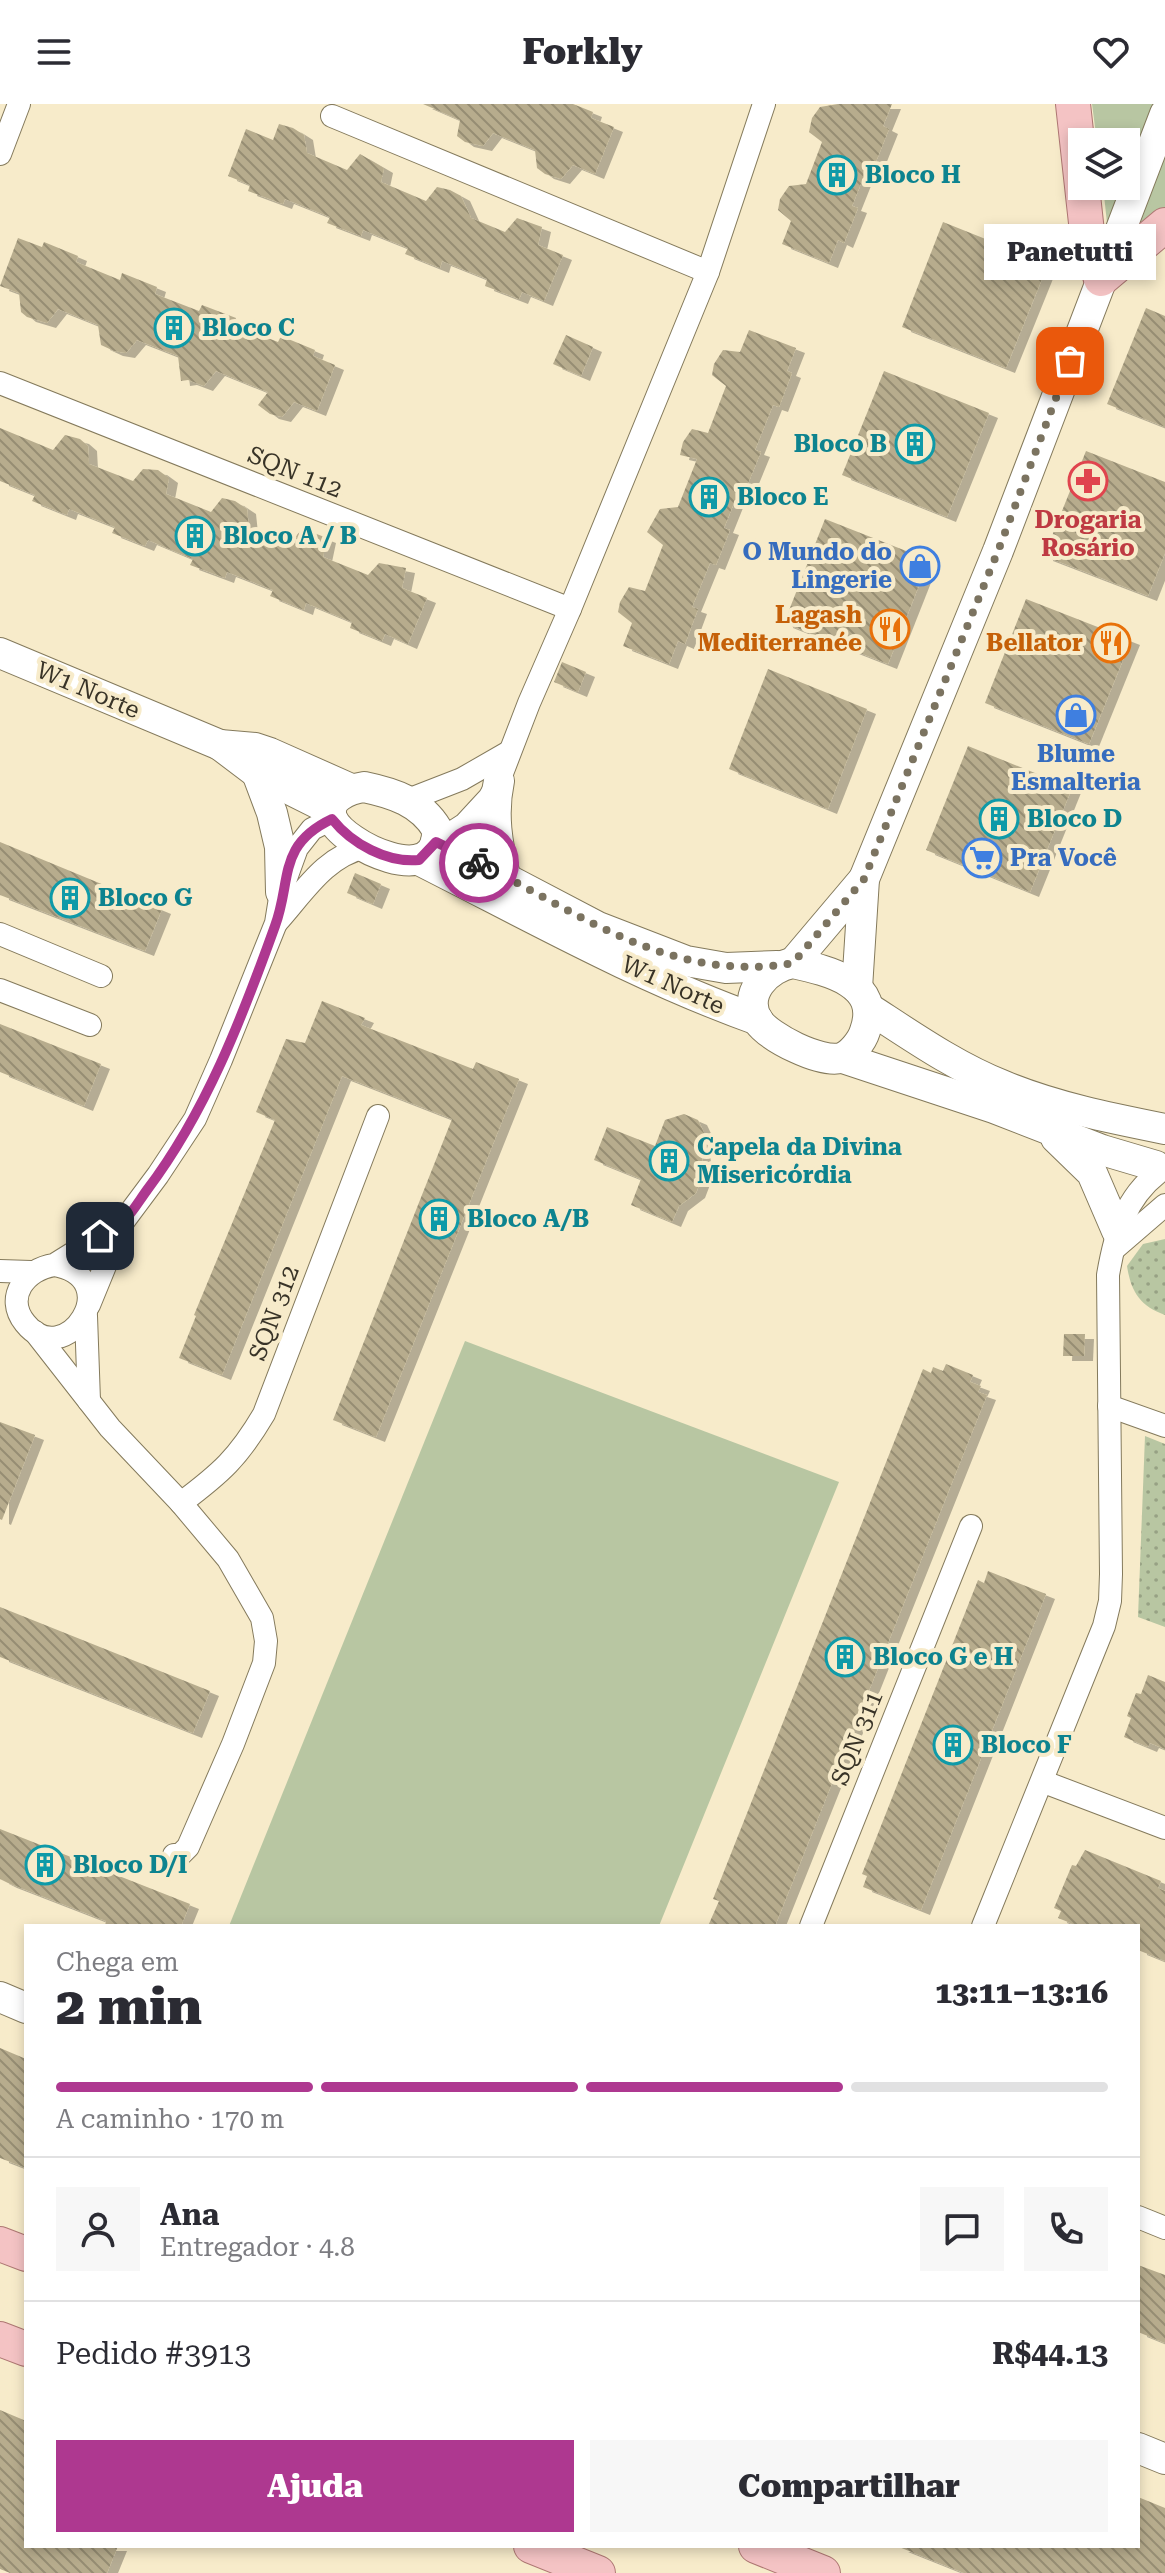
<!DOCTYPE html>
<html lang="pt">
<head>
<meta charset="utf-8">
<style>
	:root { --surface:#fff; --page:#f7f7f7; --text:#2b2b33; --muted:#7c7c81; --line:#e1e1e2; --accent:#ae3890 }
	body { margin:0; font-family:"Roboto Serif",serif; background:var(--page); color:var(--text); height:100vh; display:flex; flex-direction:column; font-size:30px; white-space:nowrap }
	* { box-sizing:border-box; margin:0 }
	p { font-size:26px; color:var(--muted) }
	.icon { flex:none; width:44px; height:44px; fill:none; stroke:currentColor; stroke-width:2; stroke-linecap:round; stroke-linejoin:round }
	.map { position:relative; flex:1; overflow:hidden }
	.drawer { position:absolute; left:24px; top:1820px; width:1116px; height:624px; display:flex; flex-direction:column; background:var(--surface); border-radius:0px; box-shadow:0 4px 12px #0003 }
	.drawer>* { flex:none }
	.tools { position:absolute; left:1068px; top:24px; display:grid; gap:16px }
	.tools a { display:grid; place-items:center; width:72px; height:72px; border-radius:0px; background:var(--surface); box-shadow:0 4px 12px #0003; font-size:40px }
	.pin { position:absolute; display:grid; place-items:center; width:68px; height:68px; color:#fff; margin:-34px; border-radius:16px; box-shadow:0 4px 12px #0006 }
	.courier { position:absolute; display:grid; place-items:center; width:80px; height:80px; margin:-40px; border:6px solid #ae3890; border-radius:50%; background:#fff; color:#222; box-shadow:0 2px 10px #0007 }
	.bubble { position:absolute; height:56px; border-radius:0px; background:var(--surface); box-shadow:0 4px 12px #0003; font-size:26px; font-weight:800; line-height:56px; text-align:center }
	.summary em { font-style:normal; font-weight:800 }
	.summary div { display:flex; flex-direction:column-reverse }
	.summary { display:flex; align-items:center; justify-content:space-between; height:136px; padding:0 32px }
	h1 { font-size:52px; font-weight:800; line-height:60px }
	.bar { display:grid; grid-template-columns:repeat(4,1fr); gap:12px 8px; align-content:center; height:96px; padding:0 32px }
	.bar i { height:10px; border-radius:6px; background:var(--line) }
	.bar .current { background:var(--accent) }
	.bar p { grid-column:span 4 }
	.line { display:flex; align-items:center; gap:20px; padding:0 32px; border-top:2px solid var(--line) }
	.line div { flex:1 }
	.round { display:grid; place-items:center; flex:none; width:84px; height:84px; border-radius:0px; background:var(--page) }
	.button { display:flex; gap:16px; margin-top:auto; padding:16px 32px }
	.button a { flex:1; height:92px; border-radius:0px; background:var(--accent); color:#fff; font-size:32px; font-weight:800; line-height:92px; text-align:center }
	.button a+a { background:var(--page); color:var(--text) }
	header { display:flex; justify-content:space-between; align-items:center; height:104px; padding:0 32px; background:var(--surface); font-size:36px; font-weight:800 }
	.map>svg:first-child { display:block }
	.grass { fill:#b8c6a2 }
	.park { fill:url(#park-dots) }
	.building { fill:url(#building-back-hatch); filter:url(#shadow) }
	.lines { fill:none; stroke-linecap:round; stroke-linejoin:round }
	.street-casing { stroke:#847a5c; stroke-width:24 }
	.secondary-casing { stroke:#847a5c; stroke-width:32 }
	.primary-casing { stroke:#ae7773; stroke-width:36 }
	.street { stroke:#fff; stroke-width:22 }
	.secondary { stroke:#fff; stroke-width:30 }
	.primary { stroke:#f4c3c4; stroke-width:34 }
	.done { stroke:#7b7360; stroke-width:8; stroke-dasharray:0 14.4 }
	.route { stroke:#ae3890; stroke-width:10 }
	.labels { text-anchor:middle; stroke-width:8; stroke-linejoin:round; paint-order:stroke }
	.culture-label { font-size:24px; font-weight:bold; fill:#0d838f; stroke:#f7ebca; text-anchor:start }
	.street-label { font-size:24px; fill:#383327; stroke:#f7ebca }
	.health-label { font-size:24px; font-weight:bold; fill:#be3a42; stroke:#f7ebca }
	.shop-label { font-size:24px; font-weight:bold; fill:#366cbe; stroke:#f7ebca; text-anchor:end }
	.food-label { font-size:24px; font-weight:bold; fill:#c56008; stroke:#f7ebca; text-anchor:end }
</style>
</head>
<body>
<header><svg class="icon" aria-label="menu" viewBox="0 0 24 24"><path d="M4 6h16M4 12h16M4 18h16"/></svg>Forkly<svg class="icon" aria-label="heart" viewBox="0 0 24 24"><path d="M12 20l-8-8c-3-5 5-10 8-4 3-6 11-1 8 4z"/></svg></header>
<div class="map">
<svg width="1165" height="2469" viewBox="0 0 1165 2469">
	<defs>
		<pattern id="park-dots" width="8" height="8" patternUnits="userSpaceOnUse" patternTransform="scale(2)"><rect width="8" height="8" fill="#b8c6a2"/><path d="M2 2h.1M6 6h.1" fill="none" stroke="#97a184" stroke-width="1.8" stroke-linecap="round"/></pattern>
		<pattern id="building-back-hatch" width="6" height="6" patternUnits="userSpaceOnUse" patternTransform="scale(2)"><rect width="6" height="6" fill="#b7ac8d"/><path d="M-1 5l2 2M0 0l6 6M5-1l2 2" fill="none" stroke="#968d73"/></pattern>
		<filter id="shadow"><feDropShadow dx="9" dy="5" stdDeviation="0" flood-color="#0004"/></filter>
	</defs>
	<rect width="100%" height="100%" fill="#f7ebca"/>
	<g class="grass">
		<polygon points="1092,0 1155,0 1126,79 1126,38 1097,38"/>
		<polygon points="1165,40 1165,106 1125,141"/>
		<polygon points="1103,82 1125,82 1108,128"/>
		<polygon points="465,1237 839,1378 659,1822 229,1822"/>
	</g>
	<g class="park">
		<path d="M 1165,1135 L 1165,1211 C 1140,1202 1131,1188 1127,1162 L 1143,1140 Z"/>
		<polygon points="1145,1332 1165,1340 1165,1523 1138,1513"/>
	</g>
	<g class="building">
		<polygon points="423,0 573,0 593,8 591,14 614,23 595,70 573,61 561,75 545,70 537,64 535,46 493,29 483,42 465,38 457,32 460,16"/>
		<polygon points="838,0 892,0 883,22 889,25 875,60 870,57 852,102 858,104 844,139 838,136 829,159 782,140 791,117 778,106 780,95 789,82 806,80 822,38 809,28 812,14 820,3"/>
		<polygon points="279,20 293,24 304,31 307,49 347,66 360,50 384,64 381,78 426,97 437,83 450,86 461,92 471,114 505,128 517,114 542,123 538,141 563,151 544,197 522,188 519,195 485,182 487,175 442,157 440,164 405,150 408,144 363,126 361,132 327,119 330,113 285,95 283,100 248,87 250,81 228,72 246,25 273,36"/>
		<polygon points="943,118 1048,160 1006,264 902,223"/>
		<polygon points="18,134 42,143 44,138 78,152 76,158 120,176 122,169 157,183 155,190 199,207 202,201 236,214 234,221 278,238 281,232 315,246 313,252 335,261 317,307 294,298 282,313 270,310 258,301 268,288 216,267 204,282 188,276 181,277 178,252 137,236 126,249 114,247 101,241 98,221 58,205 47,219 27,213 21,208 19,189 0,182"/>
		<polygon points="1146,204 1165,212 1165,323 1107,300"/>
		<polygon points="749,226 796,244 787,267 792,269 779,303 773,301 755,346 761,348 747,382 742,379 724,424 730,426 716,461 710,459 692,503 698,505 685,540 678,537 669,560 623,542 632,519 618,508 620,498 629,483 645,487 663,441 647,428 660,405 678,403 697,355 680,351 683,338 692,325 708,329 726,282 712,271 714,260 723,246 740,248"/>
		<polygon points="566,231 593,243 581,272 553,260"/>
		<polygon points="884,267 989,309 947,413 842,371"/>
		<polygon points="0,324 53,346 65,331 80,335 88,342 89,360 133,377 143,365 158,366 169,374 166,390 211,408 222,394 235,397 247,405 249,424 290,440 301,426 314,429 327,434 323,453 368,471 379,459 406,464 402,484 427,494 408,540 385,530 382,537 350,524 352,518 306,499 304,506 270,492 273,486 227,468 225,474 190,461 193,455 148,436 145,442 112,429 115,423 69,405 67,411 32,397 35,391 0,377"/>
		<polygon points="1086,347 1165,378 1165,449 1148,492 1044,452"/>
		<polygon points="825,415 929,456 888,560 784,519"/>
		<polygon points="1026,495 1131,536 1089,640 985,599"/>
		<polygon points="562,558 586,568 578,588 554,578"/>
		<polygon points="768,565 867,605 828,705 729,665"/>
		<polygon points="968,642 1072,684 1030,788 926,746"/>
		<polygon points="0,738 162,805 145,847 0,791"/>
		<polygon points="355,769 381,780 373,800 347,789"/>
		<polygon points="322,897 365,914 361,921 473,965 476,958 519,975 376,1333 333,1316 452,1015 342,972 222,1271 179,1254 196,1212 194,1211 275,1016 256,1008 286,935 305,939"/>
		<polygon points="0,920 101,960 84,1002 0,968"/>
		<polygon points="684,1010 698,1016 706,1033 701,1046 704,1068 696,1089 679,1102 672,1118 631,1101 641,1075 594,1056 607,1023 655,1042 665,1016"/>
		<polygon points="1064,1230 1085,1230 1084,1252 1063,1252"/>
		<polygon points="946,1260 973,1271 970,1278 981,1282 978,1288 987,1291 775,1822 708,1822 719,1797 713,1795 923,1265 931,1269 933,1263 943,1267"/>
		<polygon points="0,1318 35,1331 2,1416 0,1415"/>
		<polygon points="988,1467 1046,1490 921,1806 863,1783 867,1772 862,1770 978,1476 984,1479"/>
		<polygon points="0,1503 210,1587 193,1629 0,1553"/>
		<polygon points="1148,1571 1165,1578 1165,1645 1150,1639 1148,1643 1124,1633 1131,1614 1127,1612 1136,1589 1141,1590"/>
		<polygon points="0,1725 190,1800 181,1822 105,1822 106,1817 8,1779 0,1775"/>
		<polygon points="1085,1746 1161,1777 1158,1784 1165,1787 1165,1857 1138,1846 1138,1822 1078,1822 1058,1814 1061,1807 1054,1804 1072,1761 1076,1762"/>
		<polygon points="0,1944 26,1955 26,2064 0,2054"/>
		<polygon points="1138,2161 1165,2171 1165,2239 1138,2228"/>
		<polygon points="0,2306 26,2317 26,2442 118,2442 107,2469 10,2469 0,2465"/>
		<polygon points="1138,2393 1165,2404 1165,2469 964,2469 899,2443 1138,2442"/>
	</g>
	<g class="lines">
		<g class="street-casing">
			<g id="street">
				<polyline points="332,12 708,168"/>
				<polyline points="0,50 19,0"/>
				<polyline points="0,279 570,505"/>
				<polyline points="408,696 462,675 509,648"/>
				<polyline points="438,733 448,731 465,720 489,694 499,677 529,599 570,505 708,168 764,0"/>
				<path d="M 277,818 C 304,788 325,752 366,743"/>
				<polyline points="0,830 101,872"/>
				<polyline points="0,886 90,921"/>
				<polyline points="1114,1145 1165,1101"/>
				<path d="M 54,1161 C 129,1174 65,1270 25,1219 C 4,1193 26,1165 54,1161 L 123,1118"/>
				<polyline points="0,1167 31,1168"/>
				<polyline points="89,1201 123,1118 158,1071 195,1015 221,956 276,819 281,788 297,744 312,725 332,715"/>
				<polyline points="86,1212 89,1297"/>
				<polyline points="35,1228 110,1324 181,1399 228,1455 262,1514 266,1537 264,1559 233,1640 188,1743 180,1751 174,1751"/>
				<polyline points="1109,1302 1165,1322"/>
				<path d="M 181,1399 C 221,1369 238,1354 264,1310 L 378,1012"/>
				<polyline points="1044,1678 1165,1724"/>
				<polyline points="811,1822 971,1422"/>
				<path d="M 983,1822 L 1104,1522 L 1110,1497 L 1111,1470 L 1108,1171 C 1115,1130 1125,1094 1159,1068"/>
				<polyline points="1138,2113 1165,2124"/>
			</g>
		</g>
		<g class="secondary-casing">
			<g id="secondary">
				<polyline points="0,549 220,641 257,669 331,706"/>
				<polyline points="220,641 255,644 270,649 351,685"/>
				<polyline points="257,669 272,709 280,743 281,788"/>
				<path d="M 499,677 C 492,710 497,740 505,772"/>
				<path d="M 364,683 C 393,689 421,698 437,725 C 440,788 342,741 332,714 C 325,694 350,685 364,683 Z"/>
				<polyline points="436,738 598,823 686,857 726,864 777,862"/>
				<path d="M 419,756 C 530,812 640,874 758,916"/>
				<path d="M 793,859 C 829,867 882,879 865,927 C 862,937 851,951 841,954 C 820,959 770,934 758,917 C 741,890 768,863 793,859 Z"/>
				<polyline points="793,859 864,775"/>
				<polyline points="857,884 864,775 998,447 1165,10"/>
				<path d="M 870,905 C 913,933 956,963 1004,982 C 1055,1003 1110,1014 1165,1025"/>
				<polyline points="843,954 994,1004 1102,1046 1156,1062"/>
				<polyline points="1056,1034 1092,1069 1117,1127"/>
				<polyline points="0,1893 26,1904"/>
				<polyline points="1138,2344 1165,2355"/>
			</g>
		</g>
		<g class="primary-casing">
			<g id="primary">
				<polyline points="1073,0 1087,128 1101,175 1165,121"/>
				<polyline points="0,2140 26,2150"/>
				<polyline points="0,2235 26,2245"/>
				<polyline points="531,2442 598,2469"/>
				<polyline points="756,2442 823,2469"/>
			</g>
		</g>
		<use href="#street" class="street"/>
		<use href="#secondary" class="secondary"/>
		<use href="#primary" class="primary"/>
	</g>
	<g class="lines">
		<path class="done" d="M 479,759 C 581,810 672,880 793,859 L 864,775 L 998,447 L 1070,257"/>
		<path class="route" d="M 100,1132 C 107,1128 115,1124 121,1120 C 131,1111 139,1097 147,1086 C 206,1008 242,914 275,822 C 292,776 277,741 332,715 C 352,740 387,759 419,756 L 436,738 L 479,759"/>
	</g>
	<defs>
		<g id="building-ring" transform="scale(2)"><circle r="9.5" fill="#f7ebca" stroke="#0f9aa8" stroke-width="1.5"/><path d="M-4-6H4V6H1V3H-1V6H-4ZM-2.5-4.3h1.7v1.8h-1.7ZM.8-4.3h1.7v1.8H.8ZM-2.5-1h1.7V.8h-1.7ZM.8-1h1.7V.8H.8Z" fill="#0f9aa8"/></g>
		<g id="pharmacy-ring" transform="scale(2)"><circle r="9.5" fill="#f7ebca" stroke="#e0444e" stroke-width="1.5"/><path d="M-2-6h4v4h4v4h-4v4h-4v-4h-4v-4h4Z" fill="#e0444e"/></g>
		<g id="shop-ring" transform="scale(2)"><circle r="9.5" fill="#f7ebca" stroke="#3f7fe0" stroke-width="1.5"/><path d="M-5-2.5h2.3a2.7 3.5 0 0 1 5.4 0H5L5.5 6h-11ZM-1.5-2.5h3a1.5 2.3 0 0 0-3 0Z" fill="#3f7fe0"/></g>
		<g id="restaurant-ring" transform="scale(2)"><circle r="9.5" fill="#f7ebca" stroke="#e8710a" stroke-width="1.5"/><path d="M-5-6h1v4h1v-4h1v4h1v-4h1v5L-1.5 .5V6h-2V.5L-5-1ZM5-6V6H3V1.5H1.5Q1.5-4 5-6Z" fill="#e8710a"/></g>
		<g id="supermarket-ring" transform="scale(2)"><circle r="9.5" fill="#f7ebca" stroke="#3f7fe0" stroke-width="1.5"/><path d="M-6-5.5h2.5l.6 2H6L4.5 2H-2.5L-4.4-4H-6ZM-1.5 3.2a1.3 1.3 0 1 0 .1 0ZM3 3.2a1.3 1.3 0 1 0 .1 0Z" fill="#3f7fe0"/></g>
	</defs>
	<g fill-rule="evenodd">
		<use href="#building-ring" x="837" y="71"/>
		<use href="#building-ring" x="174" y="224"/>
		<use href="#building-ring" x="915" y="340"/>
		<use href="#pharmacy-ring" x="1088" y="377"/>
		<use href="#building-ring" x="709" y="393"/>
		<use href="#building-ring" x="195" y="432"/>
		<use href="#shop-ring" x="920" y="462"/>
		<use href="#restaurant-ring" x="890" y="525"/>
		<use href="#restaurant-ring" x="1111" y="539"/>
		<use href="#shop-ring" x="1076" y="611"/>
		<use href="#building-ring" x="999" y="715"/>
		<use href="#supermarket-ring" x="982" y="754"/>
		<use href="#building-ring" x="70" y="794"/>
		<use href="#building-ring" x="669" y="1057"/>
		<use href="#building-ring" x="439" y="1115"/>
		<use href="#building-ring" x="845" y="1553"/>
		<use href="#building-ring" x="953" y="1641"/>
		<use href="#building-ring" x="45" y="1761"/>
	</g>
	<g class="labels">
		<g class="culture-label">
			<text x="865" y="79">Bloco H</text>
			<text x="202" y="232">Bloco C</text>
			<text x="887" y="348" text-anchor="end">Bloco B</text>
			<text x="737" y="401">Bloco E</text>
			<text x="223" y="440">Bloco A / B</text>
			<text x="1027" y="723">Bloco D</text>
			<text x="98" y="802">Bloco G</text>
			<text x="697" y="1051">Capela da Divina<tspan x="697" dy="28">Misericórdia</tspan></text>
			<text x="467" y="1123">Bloco A/B</text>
			<text x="873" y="1561">Bloco G e H</text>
			<text x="981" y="1649">Bloco F</text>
			<text x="73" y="1769">Bloco D/I</text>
		</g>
		<g class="street-label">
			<text transform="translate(295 368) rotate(22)" y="8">SQN 112</text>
			<text transform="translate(88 586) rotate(23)" y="8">W1 Norte</text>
			<text transform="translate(673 881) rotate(24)" y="8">W1 Norte</text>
			<text transform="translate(274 1209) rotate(-69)" y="8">SQN 312</text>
			<text transform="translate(857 1634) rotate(-68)" y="8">SQN 311</text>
		</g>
		<g class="health-label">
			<text x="1088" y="424">Drogaria<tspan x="1088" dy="28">Rosário</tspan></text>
		</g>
		<g class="shop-label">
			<text x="892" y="456">O Mundo do<tspan x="892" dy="28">Lingerie</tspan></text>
			<text x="1076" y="658" text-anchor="middle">Blume<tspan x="1076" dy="28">Esmalteria</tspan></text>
			<text x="1010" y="762" text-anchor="start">Pra Você</text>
		</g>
		<g class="food-label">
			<text x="862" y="519">Lagash<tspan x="862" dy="28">Mediterranée</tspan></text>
			<text x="1083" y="547">Bellator</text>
		</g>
	</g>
</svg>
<div class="tools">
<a><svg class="icon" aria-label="layers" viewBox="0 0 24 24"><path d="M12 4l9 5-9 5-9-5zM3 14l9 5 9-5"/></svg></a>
</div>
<div class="pin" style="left:1070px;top:257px;background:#ea580c"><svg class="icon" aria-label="bag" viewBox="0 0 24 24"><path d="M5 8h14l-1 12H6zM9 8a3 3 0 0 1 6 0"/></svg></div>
<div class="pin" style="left:100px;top:1132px;background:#1f2937"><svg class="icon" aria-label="home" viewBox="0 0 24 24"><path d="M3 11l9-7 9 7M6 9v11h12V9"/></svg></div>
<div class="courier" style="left:479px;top:759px"><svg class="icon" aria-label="bike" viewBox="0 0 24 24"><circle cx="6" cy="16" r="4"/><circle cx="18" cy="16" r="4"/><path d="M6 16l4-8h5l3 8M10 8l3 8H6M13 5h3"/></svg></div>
<div class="bubble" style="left:984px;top:120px;width:172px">Panetutti</div>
<section class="drawer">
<div class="summary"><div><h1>2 min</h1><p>Chega em</p></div><em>13:11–13:16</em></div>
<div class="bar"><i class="current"></i><i class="current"></i><i class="current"></i><i></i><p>A caminho · 170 m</p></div>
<div class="line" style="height:144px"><a class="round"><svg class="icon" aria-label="person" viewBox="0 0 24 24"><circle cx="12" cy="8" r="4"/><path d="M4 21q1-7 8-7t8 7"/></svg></a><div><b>Ana</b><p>Entregador · 4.8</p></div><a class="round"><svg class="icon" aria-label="chat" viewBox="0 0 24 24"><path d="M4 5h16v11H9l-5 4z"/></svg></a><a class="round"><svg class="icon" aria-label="phone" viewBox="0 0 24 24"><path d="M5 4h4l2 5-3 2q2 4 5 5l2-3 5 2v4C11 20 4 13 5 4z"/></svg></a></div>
<div class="line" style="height:104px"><div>Pedido #3913</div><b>R$44.13</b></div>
<div class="button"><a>Ajuda</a><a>Compartilhar</a></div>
</section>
</div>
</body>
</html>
